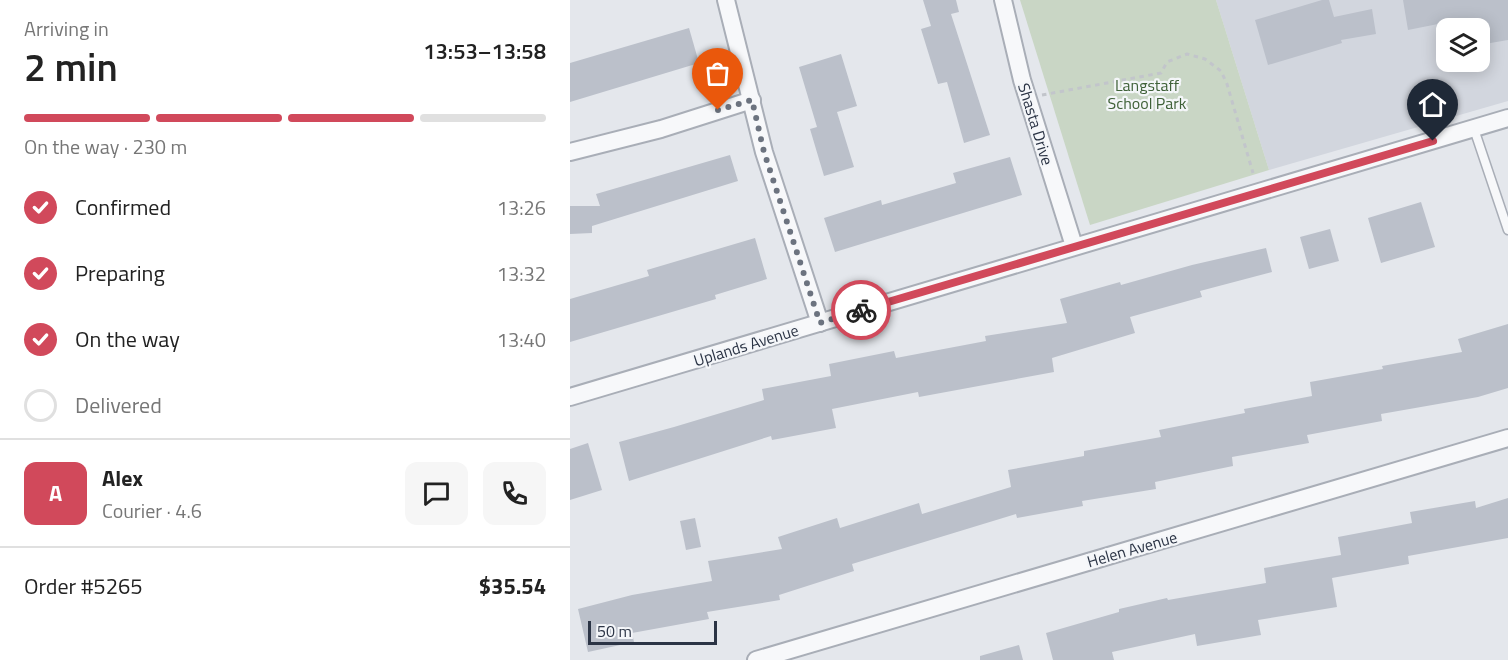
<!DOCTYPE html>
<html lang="en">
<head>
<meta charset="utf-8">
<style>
	:root { --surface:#fff; --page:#f6f6f6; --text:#222; --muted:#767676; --line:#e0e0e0; --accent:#d1495b }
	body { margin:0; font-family:"Titillium Web",sans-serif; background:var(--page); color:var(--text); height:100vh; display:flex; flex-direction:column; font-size:22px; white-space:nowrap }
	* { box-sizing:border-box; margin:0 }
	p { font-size:20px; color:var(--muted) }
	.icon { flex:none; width:33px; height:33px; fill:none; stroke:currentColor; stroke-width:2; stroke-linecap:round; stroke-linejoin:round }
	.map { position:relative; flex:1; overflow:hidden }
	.drawer { display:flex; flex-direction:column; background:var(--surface); width:570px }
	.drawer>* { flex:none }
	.tools { position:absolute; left:866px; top:18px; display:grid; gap:12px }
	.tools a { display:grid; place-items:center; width:54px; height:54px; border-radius:12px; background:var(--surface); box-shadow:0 3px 15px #0003; font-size:30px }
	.scale { position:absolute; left:18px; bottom:15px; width:129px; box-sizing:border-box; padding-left:6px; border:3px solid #2b3445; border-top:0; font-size:16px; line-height:21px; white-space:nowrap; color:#2b3445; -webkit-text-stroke:4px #f4f6f9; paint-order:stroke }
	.pin { position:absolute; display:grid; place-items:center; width:51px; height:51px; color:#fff; margin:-62px -26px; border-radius:50% 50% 50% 0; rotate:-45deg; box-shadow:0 0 6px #0007 }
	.pin .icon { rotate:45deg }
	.courier { position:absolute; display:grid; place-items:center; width:60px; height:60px; margin:-30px; border:4px solid #d1495b; border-radius:50%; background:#fff; color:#222; box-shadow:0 2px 8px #0007 }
	.summary em { font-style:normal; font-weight:600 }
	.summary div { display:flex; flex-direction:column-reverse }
	.summary { display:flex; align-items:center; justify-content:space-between; height:102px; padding:0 24px }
	h1 { font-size:39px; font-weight:600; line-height:45px }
	.bar { display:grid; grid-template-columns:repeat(4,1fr); gap:9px 6px; align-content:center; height:72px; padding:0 24px }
	.bar i { height:8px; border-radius:4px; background:var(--line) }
	.bar .active { background:var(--accent) }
	.bar p { grid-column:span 4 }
	.line { display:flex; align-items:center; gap:15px; padding:0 24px; border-top:2px solid var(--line) }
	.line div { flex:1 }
	.round { display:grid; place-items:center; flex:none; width:63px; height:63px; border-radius:12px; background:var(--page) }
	ol { padding:0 24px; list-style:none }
	li { display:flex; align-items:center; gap:18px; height:66px }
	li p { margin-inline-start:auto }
	li .icon { padding:6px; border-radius:50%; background:var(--accent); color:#fff; stroke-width:4 }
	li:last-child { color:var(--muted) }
	li i { width:33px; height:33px; border:3px solid var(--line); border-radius:50% }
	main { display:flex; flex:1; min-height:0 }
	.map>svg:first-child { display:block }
	.built { fill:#d2d6de; fill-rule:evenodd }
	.green { fill:#c9d6c5 }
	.building { fill:#bbc0ca }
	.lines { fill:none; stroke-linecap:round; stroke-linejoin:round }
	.service-casing { stroke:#a9aeb7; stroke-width:11 }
	.minor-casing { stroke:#a9aeb7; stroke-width:20 }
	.path { stroke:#c2c5cb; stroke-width:3; stroke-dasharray:4.5 4.5; stroke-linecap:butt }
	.service { stroke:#f7f8fa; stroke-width:8 }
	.minor { stroke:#f7f8fa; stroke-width:16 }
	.done { stroke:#6c737f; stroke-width:6; stroke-dasharray:0 10.8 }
	.route { stroke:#d1495b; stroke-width:8 }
	.labels { text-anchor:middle; stroke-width:4.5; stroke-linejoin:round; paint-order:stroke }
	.park-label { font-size:16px; fill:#3f6138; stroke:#f4f6f9 }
	.street-label { font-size:16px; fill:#2b3445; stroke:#f4f6f9 }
</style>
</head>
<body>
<main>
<section class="drawer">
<div class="summary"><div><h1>2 min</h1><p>Arriving in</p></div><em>13:53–13:58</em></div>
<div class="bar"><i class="active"></i><i class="active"></i><i class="active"></i><i></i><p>On the way · 230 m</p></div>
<ol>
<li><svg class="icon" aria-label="check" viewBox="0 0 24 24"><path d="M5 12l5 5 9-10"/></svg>Confirmed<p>13:26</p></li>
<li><svg class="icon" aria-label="check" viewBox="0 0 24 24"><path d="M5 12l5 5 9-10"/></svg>Preparing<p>13:32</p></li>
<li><svg class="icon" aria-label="check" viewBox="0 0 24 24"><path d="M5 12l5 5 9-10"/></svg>On the way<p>13:40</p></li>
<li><i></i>Delivered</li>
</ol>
<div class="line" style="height:108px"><b class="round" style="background:var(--accent);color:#fff">A</b><div><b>Alex</b><p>Courier · 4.6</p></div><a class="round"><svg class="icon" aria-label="chat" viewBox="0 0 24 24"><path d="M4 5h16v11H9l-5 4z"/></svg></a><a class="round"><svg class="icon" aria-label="phone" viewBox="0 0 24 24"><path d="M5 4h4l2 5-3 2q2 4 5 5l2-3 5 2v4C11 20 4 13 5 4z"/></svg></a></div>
<div class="line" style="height:78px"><div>Order #5265</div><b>$35.54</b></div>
</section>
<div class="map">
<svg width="938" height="660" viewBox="0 0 938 660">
	<rect width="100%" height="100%" fill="#e4e7ec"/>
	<path class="built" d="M 646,0 L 938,0 L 938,101 L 699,170 ZM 876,28 L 909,28 L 909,62 L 876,62 Z"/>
	<polygon class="green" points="450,0 646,0 699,170 520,225"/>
	<g class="building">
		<polygon points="353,0 386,0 389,12 381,14 420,135 394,143 377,82 368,84 351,29 361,26"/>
		<polygon points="752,0 759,0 764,17 802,9 806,34 771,40 772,43 698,65 685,20"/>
		<polygon points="833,0 938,0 938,40 909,45 909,28 869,28 868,24 838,30"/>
		<polygon points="119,28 129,63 0,102 0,63"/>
		<polygon points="271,54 287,106 267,112 284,167 254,176 240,129 247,127 229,67"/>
		<polygon points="160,155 168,181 22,226 22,233 0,234 0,206 30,206 26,194"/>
		<polygon points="440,157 452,195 265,252 254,218 311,200 312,205 386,183 383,173"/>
		<polygon points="851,202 865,247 811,263 798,218"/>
		<polygon points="760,229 769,261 739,269 730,237"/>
		<polygon points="185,238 197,279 145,295 146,299 0,342 0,299 79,276 77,270"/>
		<polygon points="696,248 702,272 630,291 632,297 560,317 565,333 482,358 484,372 349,397 348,392 262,409 266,428 202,440 201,436 59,481 49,442 104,427 194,400 192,389 261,376 259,364 324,351 326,358 416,341 415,336 497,323 490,299 550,282 551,285 622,265"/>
		<polygon points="938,324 938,388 908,397 811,414 812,421 737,435 739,443 662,457 663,466 585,482 586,489 512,501 513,506 447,518 446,514 282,564 284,571 209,595 210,600 137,612 139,619 62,633 64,642 18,652 8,609 62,595 142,581 138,561 212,549 208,537 267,518 270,528 349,503 352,514 441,487 438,470 514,456 514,451 591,437 589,430 675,413 674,409 742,396 740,382 813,369 812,366 892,352 888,339"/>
		<polygon points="18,443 32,490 0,500 0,449"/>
		<polygon points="938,498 938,538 838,556 839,564 762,578 767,607 688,620 691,635 627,646 625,634 542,652 544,660 483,660 476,633 549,612 549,609 597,598 598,600 696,583 694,568 771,555 768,537 842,523 840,512 905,501 906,508"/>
		<polygon points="125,518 131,547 116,550 110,521"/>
		<polygon points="449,645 453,660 410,660 410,656"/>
	</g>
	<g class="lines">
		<g class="service-casing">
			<polyline id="service" points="904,129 938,230"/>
		</g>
		<g class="minor-casing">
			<g id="minor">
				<polyline points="156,0 194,152 250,323"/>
				<polyline points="433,0 452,80 504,246"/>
				<polyline points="0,152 91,129 182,100"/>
				<polyline points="0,397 938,118"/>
				<polyline points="186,660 938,438"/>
			</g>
		</g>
		<polyline class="path" points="472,95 591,73 597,62 617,54 635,59 651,71 657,84 683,173"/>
		<use href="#service" class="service"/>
		<use href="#minor" class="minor"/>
	</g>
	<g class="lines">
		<polyline class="done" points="148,110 182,100 194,152 250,323 291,310"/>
		<polyline class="route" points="291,310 863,141"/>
	</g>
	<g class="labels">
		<g class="park-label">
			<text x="577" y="91">Langstaff<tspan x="577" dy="18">School Park</tspan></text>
		</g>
		<g class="street-label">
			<text transform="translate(466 124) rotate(73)" y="6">Shasta Drive</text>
			<text transform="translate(176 345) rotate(-17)" y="6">Uplands Avenue</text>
			<text transform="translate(562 549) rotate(-16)" y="6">Helen Avenue</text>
		</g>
	</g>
</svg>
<div class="tools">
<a><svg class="icon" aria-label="layers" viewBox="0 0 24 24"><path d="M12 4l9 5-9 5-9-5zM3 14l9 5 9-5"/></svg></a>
</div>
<div class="scale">50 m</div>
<div class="pin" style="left:148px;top:110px;background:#ea580c"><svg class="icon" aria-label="bag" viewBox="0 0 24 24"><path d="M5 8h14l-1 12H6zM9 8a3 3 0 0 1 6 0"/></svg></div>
<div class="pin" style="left:863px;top:141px;background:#1f2937"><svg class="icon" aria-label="home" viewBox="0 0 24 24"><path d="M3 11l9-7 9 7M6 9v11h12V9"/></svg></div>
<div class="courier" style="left:291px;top:310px"><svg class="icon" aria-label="bike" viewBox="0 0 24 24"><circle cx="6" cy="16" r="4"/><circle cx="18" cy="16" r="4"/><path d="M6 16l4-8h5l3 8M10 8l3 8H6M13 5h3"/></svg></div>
</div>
</main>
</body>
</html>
